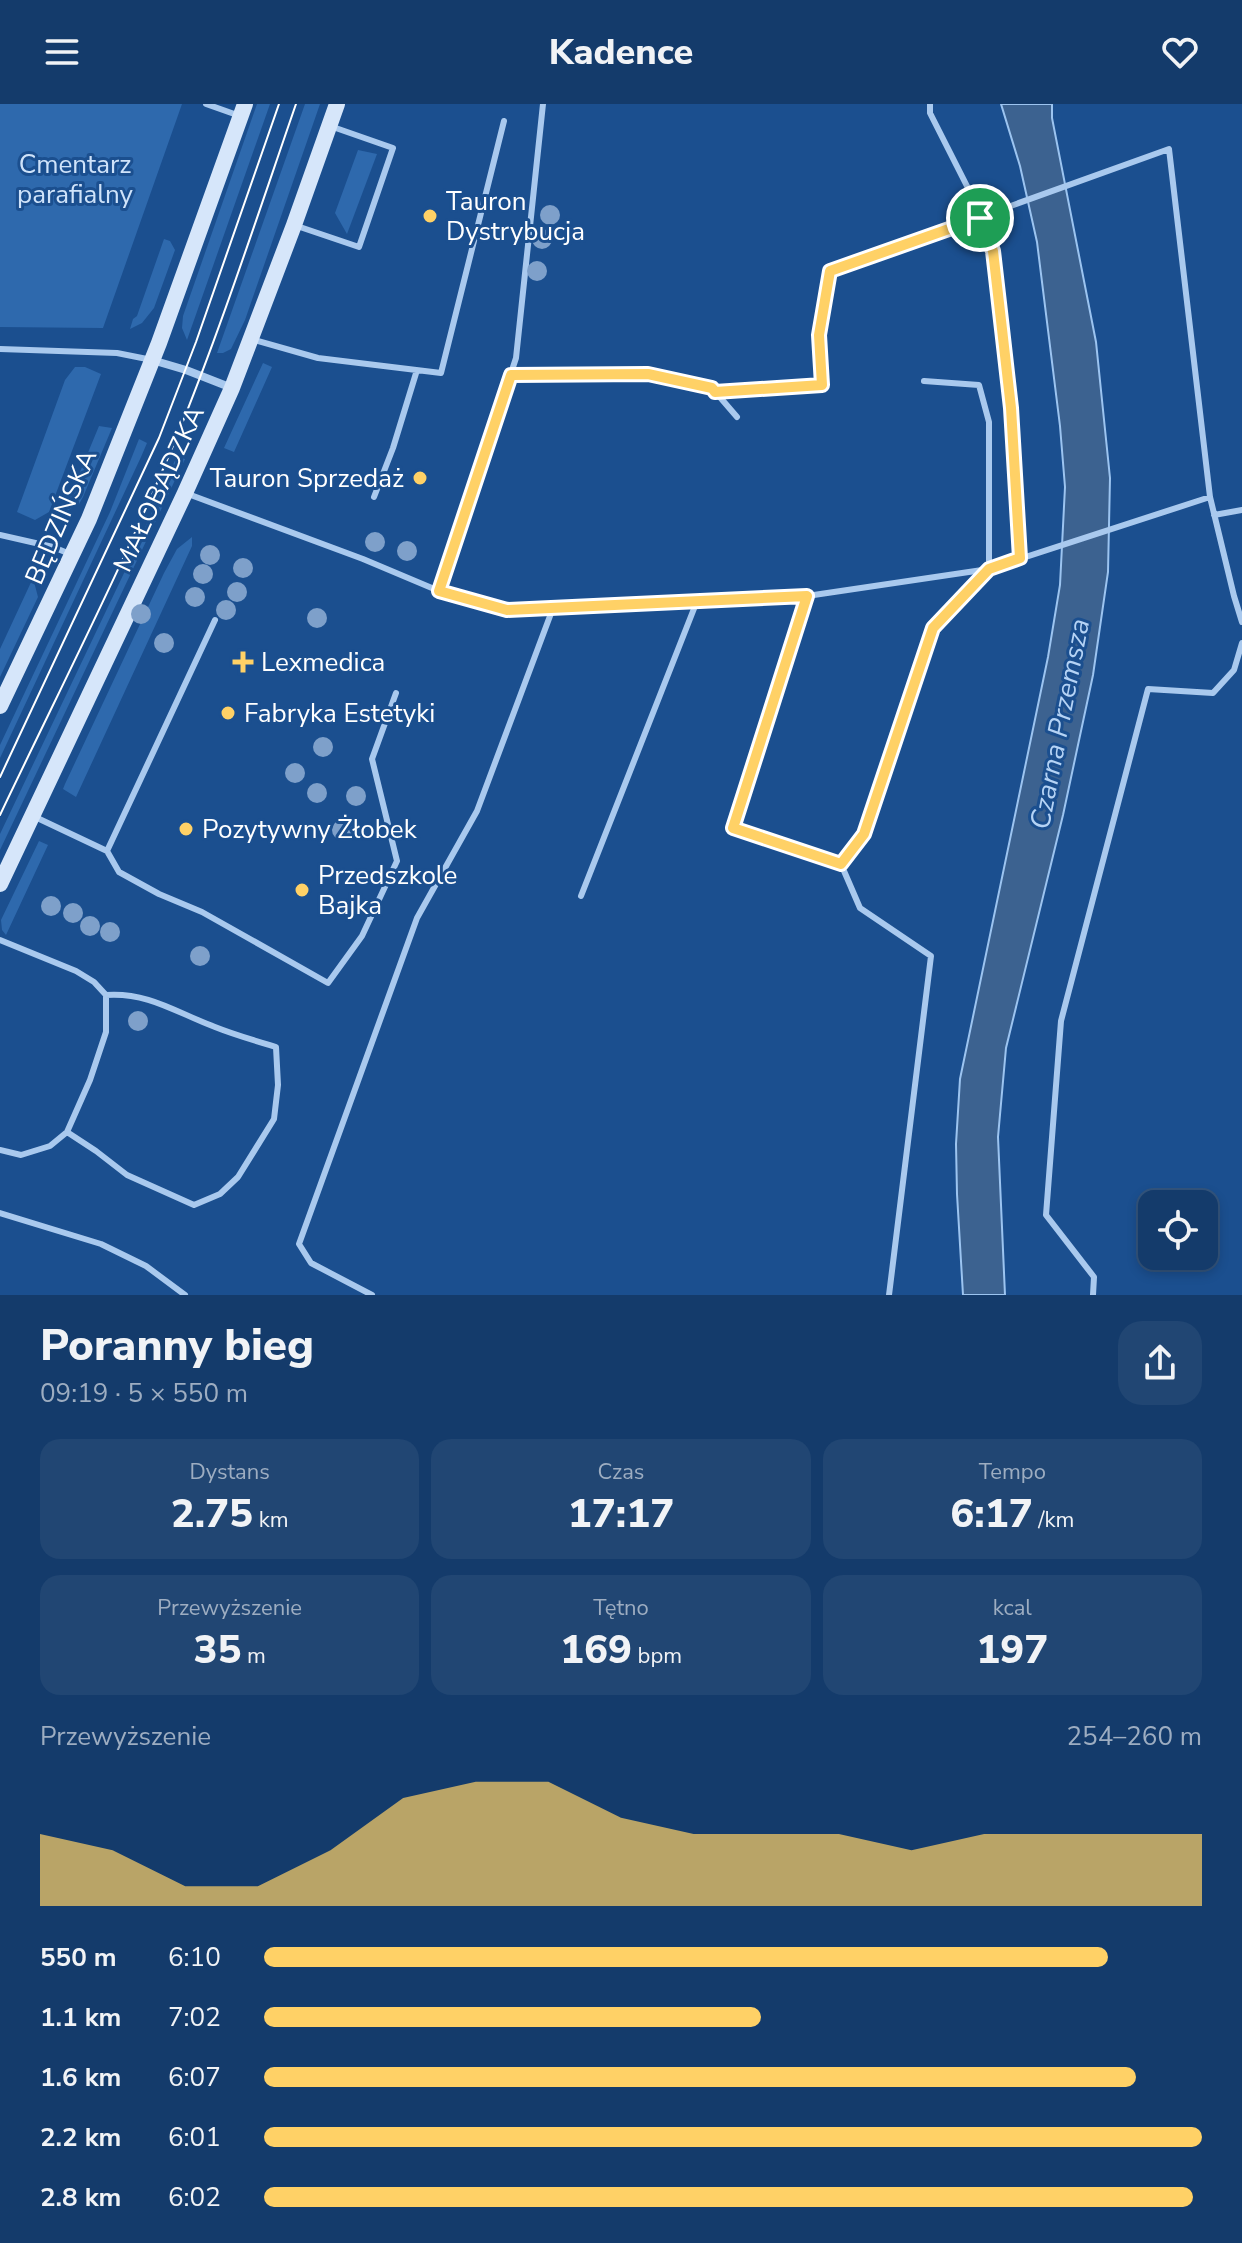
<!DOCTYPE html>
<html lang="pl">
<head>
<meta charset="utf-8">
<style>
	body { margin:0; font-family:"Nunito Sans",sans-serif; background:#214673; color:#f1f3f6; height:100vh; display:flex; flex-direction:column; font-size:30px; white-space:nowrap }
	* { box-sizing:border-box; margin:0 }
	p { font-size:26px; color:#9dadc1 }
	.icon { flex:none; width:44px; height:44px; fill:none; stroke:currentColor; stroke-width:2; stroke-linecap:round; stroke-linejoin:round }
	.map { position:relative; height:1191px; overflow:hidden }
	.drawer { display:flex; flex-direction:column; background:#143b6b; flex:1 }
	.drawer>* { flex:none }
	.buttons { position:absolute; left:1138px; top:1086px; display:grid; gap:16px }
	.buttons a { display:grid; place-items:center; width:80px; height:80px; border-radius:16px; background:#143b6b; box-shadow:0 4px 12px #0003,0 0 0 2px #33557e; font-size:40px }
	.pin { position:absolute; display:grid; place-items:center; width:68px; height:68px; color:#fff; margin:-34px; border:4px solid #fff; border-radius:50%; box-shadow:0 2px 8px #0007 }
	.round { display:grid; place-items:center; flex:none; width:84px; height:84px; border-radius:24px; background:#214673 }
	.overview { display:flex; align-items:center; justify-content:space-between; height:136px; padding:0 40px }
	h1 { font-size:44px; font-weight:800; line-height:60px }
	.figures { display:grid; grid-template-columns:repeat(3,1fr); gap:12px; height:136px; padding:8px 40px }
	.figures div { display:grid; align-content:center; border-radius:20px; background:#214673; text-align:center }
	.figures b { font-size:40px; font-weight:800 }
	.figures small { font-size:22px; font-weight:400 }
	.figures p { font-size:22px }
	.chart { height:224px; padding:16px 40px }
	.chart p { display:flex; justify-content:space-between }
	.chart svg { width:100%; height:144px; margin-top:8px; fill:#ffd166; opacity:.7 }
	ul { padding:0 40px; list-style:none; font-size:26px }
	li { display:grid; grid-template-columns:128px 96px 1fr; align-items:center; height:60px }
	li i { height:20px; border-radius:10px; background:#ffd166 }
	header { display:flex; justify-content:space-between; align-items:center; height:104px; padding:0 40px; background:#143b6b; font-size:36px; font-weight:800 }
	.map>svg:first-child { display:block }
	.green { fill:#2e69ad }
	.water { fill:#3c6290; stroke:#9cc4f0; stroke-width:2 }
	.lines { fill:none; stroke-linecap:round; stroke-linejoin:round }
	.lane { stroke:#a9c9ee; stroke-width:6 }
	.street { stroke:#a9c9ee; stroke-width:8 }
	.secondary { stroke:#d6e6fa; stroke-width:16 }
	.tram { stroke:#fff; stroke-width:2 }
	.tree { fill:#7ea0ca }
	.route-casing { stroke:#fff; stroke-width:16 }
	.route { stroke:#ffd166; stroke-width:10 }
	.poi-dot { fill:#ffd166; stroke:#1b4f8f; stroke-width:3 }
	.labels { text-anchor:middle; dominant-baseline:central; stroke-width:6; stroke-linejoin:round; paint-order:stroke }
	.park-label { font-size:26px; fill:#cfe3fa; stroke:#1b4f8f }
	.poi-label { font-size:26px; fill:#fff; stroke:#1b4f8f; text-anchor:start }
	.street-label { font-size:26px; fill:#fff; stroke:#1b4f8f }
	.water-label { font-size:28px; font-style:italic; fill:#b5d3f5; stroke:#1b4f8f }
</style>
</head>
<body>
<header><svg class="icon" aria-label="menu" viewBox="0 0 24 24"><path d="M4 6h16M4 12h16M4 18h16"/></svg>Kadence<svg class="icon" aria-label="heart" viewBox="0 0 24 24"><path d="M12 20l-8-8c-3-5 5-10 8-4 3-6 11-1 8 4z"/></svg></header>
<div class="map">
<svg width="1242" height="1191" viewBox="0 0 1242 1191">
	<rect width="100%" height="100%" fill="#1b4f8f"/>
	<path class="green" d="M0,0H182L103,224L0,223Z
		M257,0H270L187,236L182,224L183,212Z
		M305,0H320L245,216L231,245L223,249H217Z
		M358,46L377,50L347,130L335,109Z
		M164,135L170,137L175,146L154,204L142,219L130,225L133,215L137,212Z
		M263,259L272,263L234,348L224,344Z
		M75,263H85L101,270L49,408L35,416L17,408L65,276Z
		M99,322L112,324L83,393L79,400L63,409Z
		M139,335L147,339L141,353L0,654V641L110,408Z
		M177,352L185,355L0,746V730L135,446Z
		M192,433V442L76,693L63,685L65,680L164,469L177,445Z
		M33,474L38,493L0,573V545Z
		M39,737L48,741L6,831L2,826L1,816Z"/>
	<path class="water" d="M1001,0H1052V14L1096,238L1110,374L1108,468L1093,571L1063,711L1006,944L998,1033L1005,1191H963L957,1090L956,1040L960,975L1048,553L1060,481L1065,383L1060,322L1037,138L1020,62Z"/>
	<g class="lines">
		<path class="lane" d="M206,0L240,12
			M930,0V9L973,94L993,147L1011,304L1020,454
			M294,121L359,143L393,44L330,22
			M251,235L318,254L441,269L504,17
			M0,245L117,249L152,256
			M511,271L648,270L712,284L737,313
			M715,288L822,281L819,231L830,167L1169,45L1210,393L1234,492L1242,518
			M188,390L363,455L439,487L507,506L807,492L989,465V318L979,281L924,277
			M374,393L393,344L417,266
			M1214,411L1242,406
			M0,431L53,443L70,450
			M439,487L516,254L543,0
			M807,492L733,724L841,760
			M33,712L107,747L119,768L159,790L202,808L328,879L362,832L397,757L372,655L396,589
			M107,747L215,516
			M581,792L697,497
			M0,836L76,867L94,878L106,891V928L90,976L67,1028L96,1047L127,1071L194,1101L220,1090L238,1073L274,1015L278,981L276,943C256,937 235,931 215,923C177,909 149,888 106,891
			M0,1046L21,1051L50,1042L67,1028
			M0,1109L101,1140L146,1162L185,1191
			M372,1191L311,1159L299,1140L417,814L477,707L553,504
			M889,1191L931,852L860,804L841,760L864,730L933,524L989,465L1210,393
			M1093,1191L1094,1173L1046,1111L1061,917L1148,585L1213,589L1234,566L1242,539"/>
		<path class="street" d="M152,256L186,266L232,284"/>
		<path class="secondary" d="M0,602L89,415L159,239L245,0
			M0,780L185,389L232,284L294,121L337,0"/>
		<path class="tram" d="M0,673L159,334L196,238L279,0
			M0,711C59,587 122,464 175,337C220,227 257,113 296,0"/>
	</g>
	<g class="tree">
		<circle cx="550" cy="111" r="10"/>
		<circle cx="542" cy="135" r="10"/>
		<circle cx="537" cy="167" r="10"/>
		<circle cx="375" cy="438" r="10"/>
		<circle cx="407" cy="447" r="10"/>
		<circle cx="210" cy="451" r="10"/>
		<circle cx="243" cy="464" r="10"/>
		<circle cx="203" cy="470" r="10"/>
		<circle cx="237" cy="488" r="10"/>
		<circle cx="195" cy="493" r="10"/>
		<circle cx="226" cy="506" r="10"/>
		<circle cx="141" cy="510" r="10"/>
		<circle cx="317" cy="514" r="10"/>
		<circle cx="164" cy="539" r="10"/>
		<circle cx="323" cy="643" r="10"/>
		<circle cx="295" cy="669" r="10"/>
		<circle cx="317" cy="689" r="10"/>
		<circle cx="356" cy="692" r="10"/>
		<circle cx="342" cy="726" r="10"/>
		<circle cx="51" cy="802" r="10"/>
		<circle cx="73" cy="809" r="10"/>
		<circle cx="90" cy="822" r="10"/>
		<circle cx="110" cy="828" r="10"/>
		<circle cx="200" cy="852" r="10"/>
		<circle cx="138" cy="917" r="10"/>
	</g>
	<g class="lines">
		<defs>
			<path id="route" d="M980,114L993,147L1002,225L1011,304L1020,454L989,465L933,524L864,730L841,760L733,724L807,492L507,506L439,487L511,271L648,270L712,284L715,288L822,281L819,231L830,167Z"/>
		</defs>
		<use href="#route" class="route-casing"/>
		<use href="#route" class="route"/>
	</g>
	<g class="poi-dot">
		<circle cx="430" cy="112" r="8"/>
		<circle cx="420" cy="374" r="8"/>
		<path d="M239 546h8v8h8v8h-8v8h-8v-8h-8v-8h8z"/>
		<circle cx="228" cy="609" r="8"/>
		<circle cx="186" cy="725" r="8"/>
		<circle cx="302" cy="786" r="8"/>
	</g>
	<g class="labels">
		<g class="park-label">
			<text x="75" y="60">Cmentarz<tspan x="75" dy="30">parafialny</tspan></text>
		</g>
		<g class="poi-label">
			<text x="446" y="97">Tauron<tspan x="446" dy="30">Dystrybucja</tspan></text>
			<text x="404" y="374" text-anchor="end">Tauron Sprzedaż</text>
			<text x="261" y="558">Lexmedica</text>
			<text x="244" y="609">Fabryka Estetyki</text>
			<text x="202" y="725">Pozytywny Żłobek</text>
			<text x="318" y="771">Przedszkole<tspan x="318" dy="30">Bajka</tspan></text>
		</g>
		<g class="street-label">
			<text transform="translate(159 385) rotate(-65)">MAŁOBĄDZKA</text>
			<text transform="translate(61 413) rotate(-67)">BĘDZIŃSKA</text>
		</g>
		<g class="water-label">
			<text transform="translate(1060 620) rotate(-79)">Czarna Przemsza</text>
		</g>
	</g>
</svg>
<div class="buttons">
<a><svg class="icon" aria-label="locate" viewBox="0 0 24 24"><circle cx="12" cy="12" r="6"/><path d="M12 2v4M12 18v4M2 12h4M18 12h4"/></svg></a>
</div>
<div class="pin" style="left:980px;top:114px;background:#1e9e55"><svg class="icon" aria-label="arrive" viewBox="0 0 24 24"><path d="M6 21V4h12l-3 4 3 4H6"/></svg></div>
</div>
<section class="drawer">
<div class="overview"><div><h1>Poranny bieg</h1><p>09:19 · 5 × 550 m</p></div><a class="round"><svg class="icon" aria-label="share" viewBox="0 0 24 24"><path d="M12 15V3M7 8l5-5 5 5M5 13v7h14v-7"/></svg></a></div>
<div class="figures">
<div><p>Dystans</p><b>2.75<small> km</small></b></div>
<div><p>Czas</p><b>17:17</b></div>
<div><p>Tempo</p><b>6:17<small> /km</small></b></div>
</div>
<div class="figures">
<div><p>Przewyższenie</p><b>35<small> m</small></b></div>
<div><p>Tętno</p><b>169<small> bpm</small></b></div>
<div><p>kcal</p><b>197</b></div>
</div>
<div class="chart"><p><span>Przewyższenie</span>254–260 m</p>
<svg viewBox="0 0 160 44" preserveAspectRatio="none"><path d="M0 44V22L10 27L20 38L30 38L40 27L50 11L60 6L70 6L80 17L90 22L100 22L110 22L120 27L130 22L140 22L150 22L160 22V44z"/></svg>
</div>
<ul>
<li><b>550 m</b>6:10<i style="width:90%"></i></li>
<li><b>1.1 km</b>7:02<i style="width:53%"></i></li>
<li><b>1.6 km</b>6:07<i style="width:93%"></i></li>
<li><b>2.2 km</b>6:01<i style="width:100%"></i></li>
<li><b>2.8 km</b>6:02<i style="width:99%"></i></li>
</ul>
</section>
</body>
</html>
